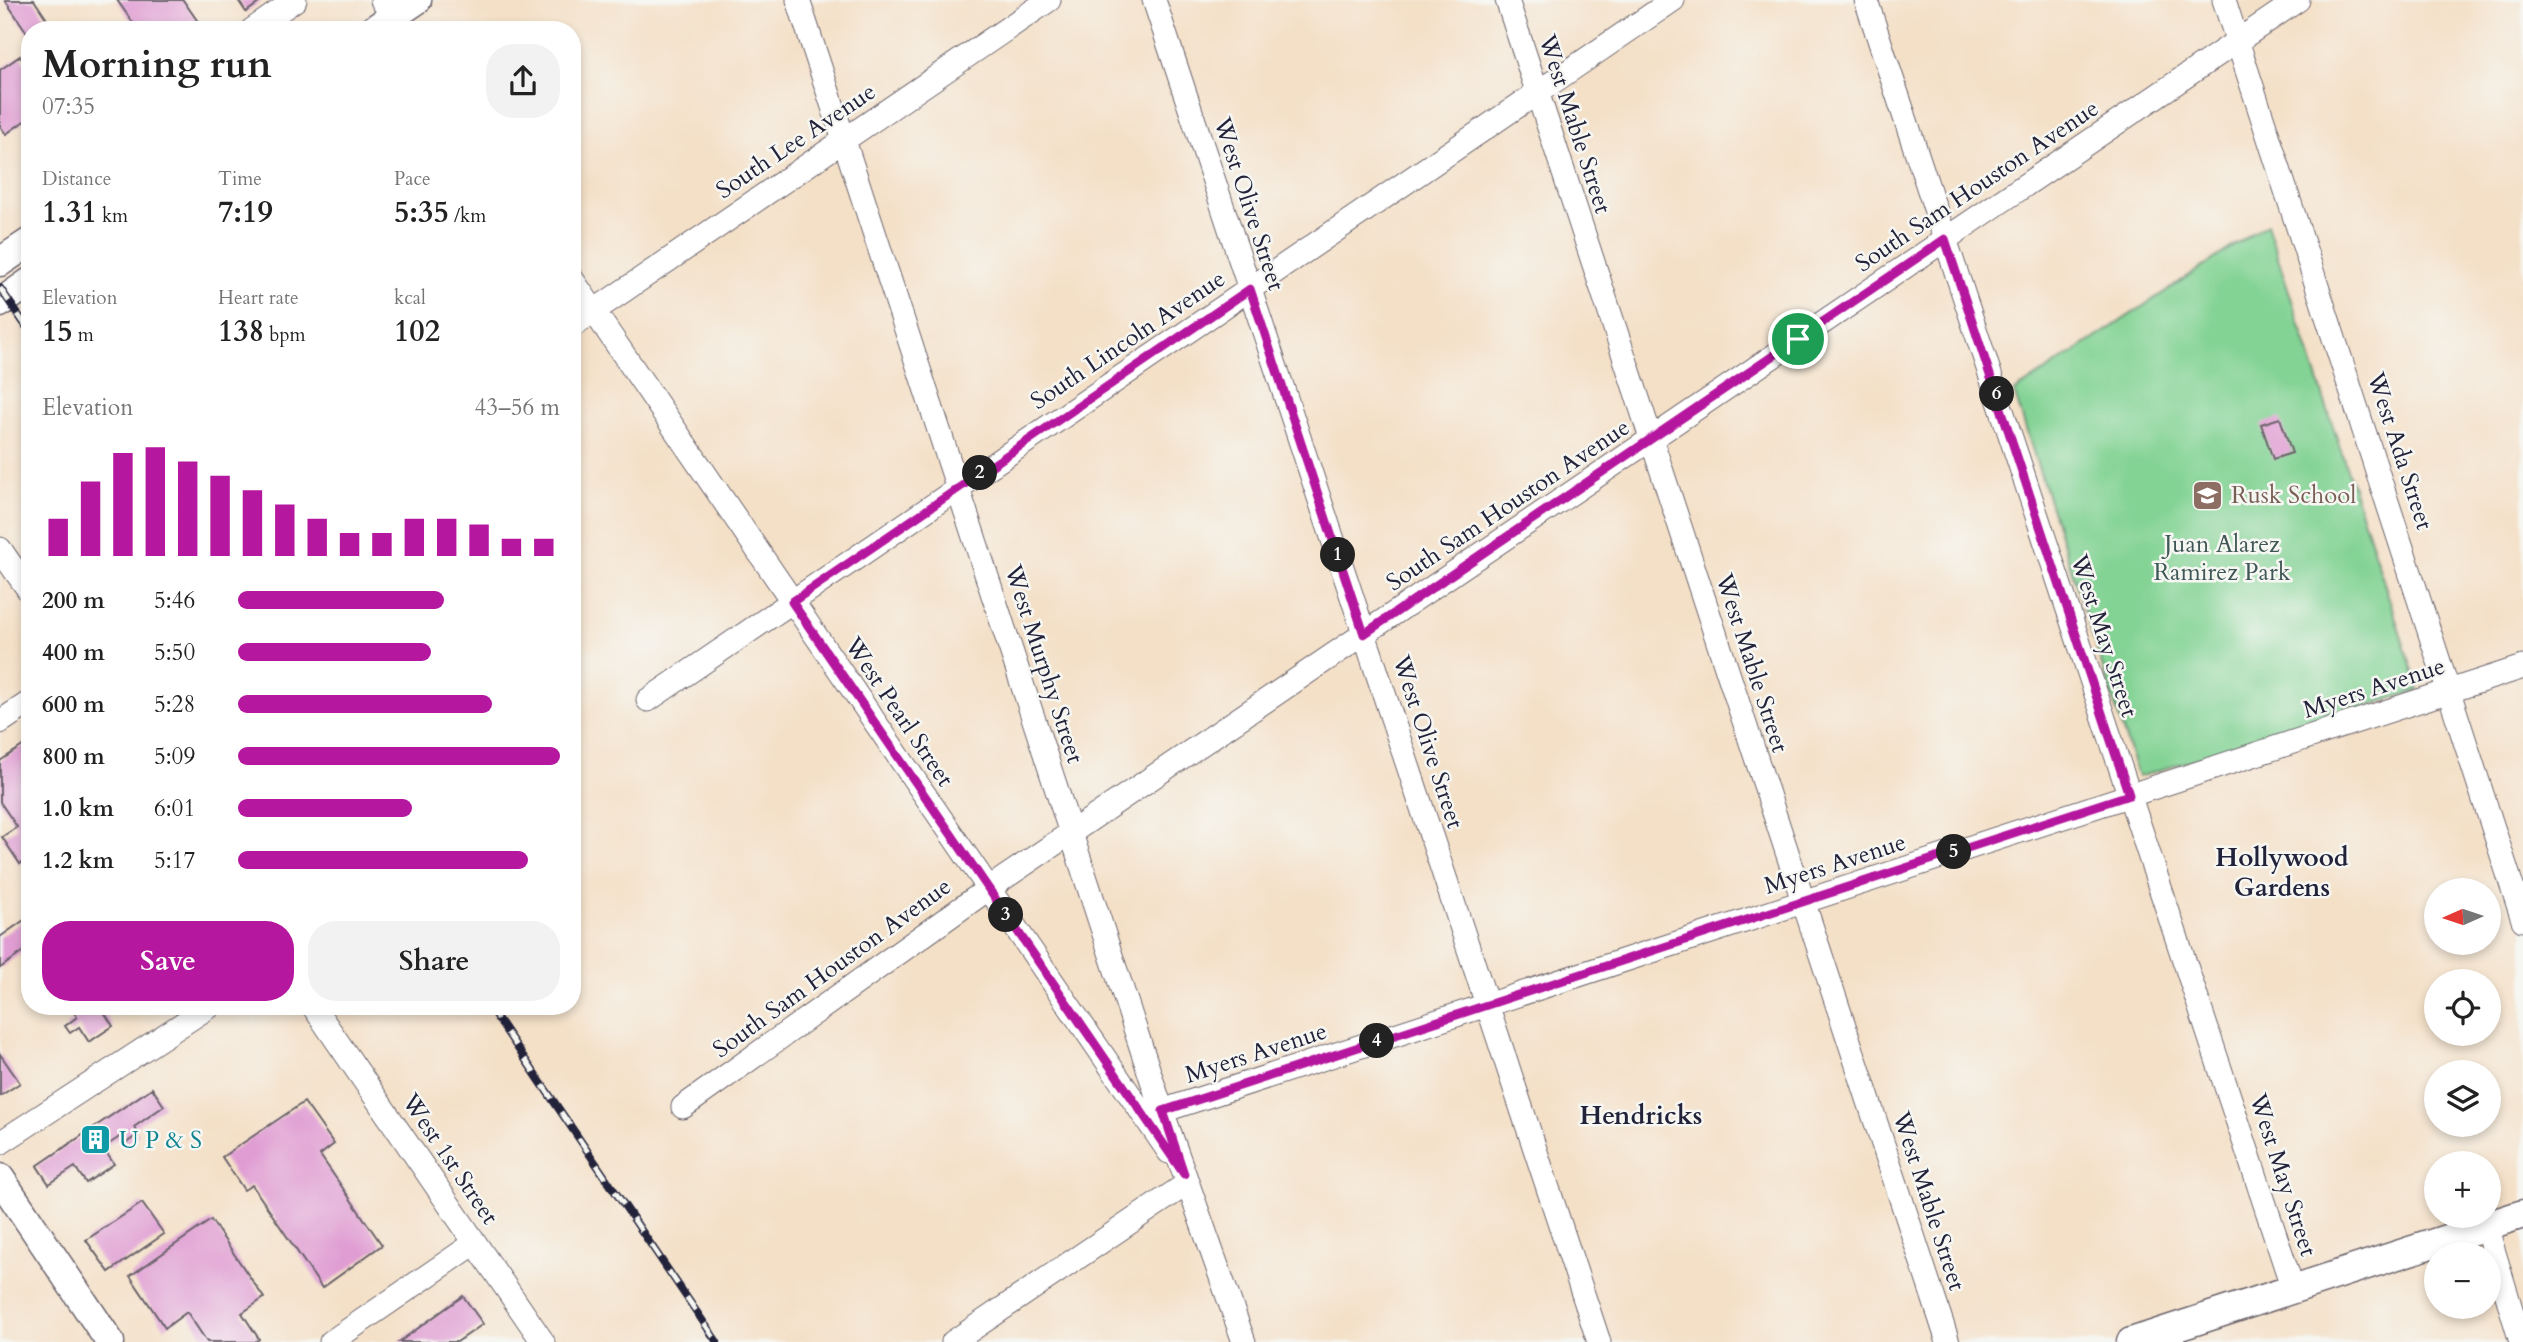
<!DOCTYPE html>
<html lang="en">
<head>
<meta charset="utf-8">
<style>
	body { margin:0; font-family:Cardo,serif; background:#f2f2f2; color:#222; height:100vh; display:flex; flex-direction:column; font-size:26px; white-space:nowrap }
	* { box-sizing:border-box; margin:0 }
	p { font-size:23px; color:#767676 }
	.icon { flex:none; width:38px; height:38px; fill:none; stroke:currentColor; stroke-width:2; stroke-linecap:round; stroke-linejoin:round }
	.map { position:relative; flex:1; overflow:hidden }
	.sheet { position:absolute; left:21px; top:21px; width:560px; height:994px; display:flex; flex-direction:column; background:#fff; border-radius:28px; box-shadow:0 4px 10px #0003 }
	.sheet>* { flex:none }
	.needle { width:46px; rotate:267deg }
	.buttons { position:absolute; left:2424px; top:878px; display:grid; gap:14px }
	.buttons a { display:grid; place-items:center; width:77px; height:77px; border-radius:50%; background:#fff; box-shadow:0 4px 10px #0003; font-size:35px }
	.pin { position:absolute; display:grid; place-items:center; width:60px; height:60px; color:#fff; margin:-30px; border:4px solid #fff; border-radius:50%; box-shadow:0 2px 7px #0007 }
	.km { position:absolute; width:35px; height:35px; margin:-18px; border-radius:50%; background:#222; color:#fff; font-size:19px; line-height:35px; text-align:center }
	.round { display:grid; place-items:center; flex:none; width:74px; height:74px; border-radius:28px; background:#f2f2f2 }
	.head { display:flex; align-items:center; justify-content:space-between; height:119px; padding:0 21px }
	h1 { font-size:38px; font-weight:700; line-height:52px }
	.metrics { display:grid; grid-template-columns:repeat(3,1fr); gap:10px; height:119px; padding:7px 21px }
	.metrics div { display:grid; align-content:center }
	.metrics b { font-size:30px; font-weight:700 }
	.metrics small { font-size:19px; font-weight:400 }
	.metrics p { font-size:19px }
	.chart { height:196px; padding:14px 21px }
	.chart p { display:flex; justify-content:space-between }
	.chart svg { width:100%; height:126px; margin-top:7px; stroke:#b5179e; stroke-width:6 }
	.action { display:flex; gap:14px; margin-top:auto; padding:14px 21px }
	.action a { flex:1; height:80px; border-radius:28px; background:#b5179e; color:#fff; font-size:28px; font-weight:700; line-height:80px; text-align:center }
	.action a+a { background:#f2f2f2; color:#222 }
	ul { padding:0 21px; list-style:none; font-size:23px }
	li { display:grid; grid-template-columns:112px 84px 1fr; align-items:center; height:52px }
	li i { height:18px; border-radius:9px; background:#b5179e }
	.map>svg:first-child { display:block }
	.green { fill:#83d394; stroke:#527a68; stroke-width:2 }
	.building { fill:#e09dd3 }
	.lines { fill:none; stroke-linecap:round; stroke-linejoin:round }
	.minor-casing { stroke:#6c646c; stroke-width:25 }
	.major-casing { stroke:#6c646c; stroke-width:31 }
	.minor { stroke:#fff; stroke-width:23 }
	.major { stroke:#fff; stroke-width:28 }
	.rail-casing { stroke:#22223b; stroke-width:8 }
	.rail { stroke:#f6f6f2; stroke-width:5; stroke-dasharray:16; stroke-linecap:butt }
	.route-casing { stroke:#fff; stroke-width:14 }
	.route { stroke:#b5179e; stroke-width:9 }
	.labels { text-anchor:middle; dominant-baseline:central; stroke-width:5; stroke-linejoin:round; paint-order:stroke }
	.street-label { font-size:24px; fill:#22223b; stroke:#f6f6f2 }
	.education-label { font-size:24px; fill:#785e54; stroke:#f6f6f2; text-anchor:start }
	.park-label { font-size:24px; fill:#3f5756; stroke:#f6f6f2 }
	.culture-label { font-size:24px; fill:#0d838f; stroke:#f6f6f2; text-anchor:start }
	.neighbourhood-label { font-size:26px; font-weight:bold; fill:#22223b; stroke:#f6f6f2 }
</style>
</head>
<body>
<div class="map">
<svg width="2523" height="1342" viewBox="0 0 2523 1342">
	<rect width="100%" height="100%" fill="#f6f6f2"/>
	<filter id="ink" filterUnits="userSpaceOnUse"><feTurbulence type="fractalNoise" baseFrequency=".0143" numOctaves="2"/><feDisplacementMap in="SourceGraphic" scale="14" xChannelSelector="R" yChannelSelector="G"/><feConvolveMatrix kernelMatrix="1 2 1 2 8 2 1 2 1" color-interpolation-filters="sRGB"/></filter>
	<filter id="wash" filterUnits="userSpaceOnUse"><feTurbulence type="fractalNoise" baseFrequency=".00686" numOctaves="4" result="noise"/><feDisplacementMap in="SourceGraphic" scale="28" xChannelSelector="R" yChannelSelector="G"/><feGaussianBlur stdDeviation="1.57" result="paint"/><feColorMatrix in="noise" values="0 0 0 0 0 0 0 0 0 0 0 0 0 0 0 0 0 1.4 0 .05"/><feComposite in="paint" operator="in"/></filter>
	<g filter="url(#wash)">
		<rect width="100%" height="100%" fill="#f4e0c7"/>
		<path class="green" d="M2267,224L2419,690L2138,777L2014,392Z"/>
		<g id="blocks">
			<path class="building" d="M5,0H34L54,30H30V37Z
				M117,0H183L201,26L196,30H138Z
				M238,0H263L246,12Z
				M20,56L30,71V117L6,134L0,126V70Z
				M2280,418L2292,453L2273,459L2261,424Z
				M30,741V857L20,864L2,837L17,827L0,802V761Z
				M30,916V947L0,968V937Z
				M70,1006H100L113,1026L89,1042L79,1027L70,1033L65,1026L77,1017Z
				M0,1054L20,1083L0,1096Z
				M152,1088L164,1106L134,1127L139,1134L126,1143L121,1136L103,1148L114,1164L86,1183L75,1167L49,1184L37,1166Z
				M304,1102L334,1144L320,1155L382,1245L322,1288L252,1185L244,1190L222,1157Z
				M142,1203L164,1234L109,1272L86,1240Z
				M211,1220L264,1298L242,1313L259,1339L255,1342H207L187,1312L165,1328L130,1276Z
				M463,1296L483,1324L457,1342H399Z"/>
		</g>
	</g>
	<g filter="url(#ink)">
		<use href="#blocks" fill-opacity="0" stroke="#6c646c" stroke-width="2"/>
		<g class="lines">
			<defs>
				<path id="minor" d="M382,0L402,30
					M798,0L1162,1111L1244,1342
					M1154,0L1599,1342
					M1507,0L1948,1342
					M1866,0L2293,1289
					M2224,0L2523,920
					M252,30L295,0
					M572,279L1169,1152
					M572,326L1049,0
					M0,549L30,592
					M648,700L1673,0
					M0,722L30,702
					M313,1006L543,1342
					M683,1107L988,889L2298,0
					M1162,1111L2523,667
					M0,1143L210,1006
					M2486,1226L2521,1342
					M331,1342L475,1243
					M953,1342L1188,1183"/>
				<path id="major" d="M373,30L417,0
					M0,262L30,242
					M0,303L30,282
					M0,1178L110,1342
					M2131,1342L2523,1214"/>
			</defs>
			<use href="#minor" class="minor-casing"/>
			<use href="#major" class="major-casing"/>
			<use href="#minor" class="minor"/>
			<use href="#major" class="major"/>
			<defs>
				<path id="rail" d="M0,288L30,332
					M489,1006L717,1342"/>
			</defs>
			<use href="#rail" class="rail-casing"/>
			<use href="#rail" class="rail"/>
		</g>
	</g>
	<g class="lines" filter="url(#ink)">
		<defs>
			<path id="route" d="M1945,239L2129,795L1163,1111L1184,1174L792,602L1250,289L1364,634Z"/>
		</defs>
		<use href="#route" class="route-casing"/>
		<use href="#route" class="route"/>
	</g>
	<defs>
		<symbol id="school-square" viewBox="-11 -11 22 22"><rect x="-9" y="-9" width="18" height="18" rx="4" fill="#8d6e63" stroke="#f6f6f2"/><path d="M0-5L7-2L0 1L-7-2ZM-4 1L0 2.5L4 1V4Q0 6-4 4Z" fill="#fff"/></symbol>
		<symbol id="building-square" viewBox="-11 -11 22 22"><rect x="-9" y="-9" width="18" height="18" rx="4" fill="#0f9aa8" stroke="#f6f6f2"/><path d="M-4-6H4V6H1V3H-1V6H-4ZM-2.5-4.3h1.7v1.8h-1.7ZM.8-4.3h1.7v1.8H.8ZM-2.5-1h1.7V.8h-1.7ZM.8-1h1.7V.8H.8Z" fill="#fff"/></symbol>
	</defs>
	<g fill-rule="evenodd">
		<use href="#school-square" x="2190" y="478" width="35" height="35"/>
		<use href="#building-square" x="78" y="1122" width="35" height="35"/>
	</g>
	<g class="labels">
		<g class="street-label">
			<text transform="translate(1575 124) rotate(72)">West Mable Street</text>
			<text transform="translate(796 141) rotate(-34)">South Lee Avenue</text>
			<text transform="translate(1977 186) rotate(-34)">South Sam Houston Avenue</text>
			<text transform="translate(1249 204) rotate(72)">West Olive Street</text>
			<text transform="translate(1128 340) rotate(-34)">South Lincoln Avenue</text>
			<text transform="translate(2400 451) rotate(72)">West Ada Street</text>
			<text transform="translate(1508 505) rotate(-34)">South Sam Houston Avenue</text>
			<text transform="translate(2104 636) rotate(72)">West May Street</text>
			<text transform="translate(1752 663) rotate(72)">West Mable Street</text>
			<text transform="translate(1044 664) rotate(72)">West Murphy Street</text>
			<text transform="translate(2374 688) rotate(-18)">Myers Avenue</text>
			<text transform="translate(899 712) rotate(56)">West Pearl Street</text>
			<text transform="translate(1428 742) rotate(72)">West Olive Street</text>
			<text transform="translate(1835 864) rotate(-18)">Myers Avenue</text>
			<text transform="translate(832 968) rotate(-36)">South Sam Houston Avenue</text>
			<text transform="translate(1256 1053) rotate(-18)">Myers Avenue</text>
			<text transform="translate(450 1159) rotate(56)">West 1st Street</text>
			<text transform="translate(2283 1175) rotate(72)">West May Street</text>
			<text transform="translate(1929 1201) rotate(72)">West Mable Street</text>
		</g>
		<g class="education-label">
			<text x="2231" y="495">Rusk School</text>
		</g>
		<g class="park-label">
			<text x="2222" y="544">Juan Alarez<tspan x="2222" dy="28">Ramirez Park</tspan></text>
		</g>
		<g class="culture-label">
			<text x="119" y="1140">U P &amp; S</text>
		</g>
		<g class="neighbourhood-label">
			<text x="2282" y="857">Hollywood<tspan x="2282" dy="30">Gardens</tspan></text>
			<text x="1641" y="1115">Hendricks</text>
		</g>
	</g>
</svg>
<div class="buttons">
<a><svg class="needle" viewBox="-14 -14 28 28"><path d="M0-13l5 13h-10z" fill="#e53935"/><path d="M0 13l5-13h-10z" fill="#767676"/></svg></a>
<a><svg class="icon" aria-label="locate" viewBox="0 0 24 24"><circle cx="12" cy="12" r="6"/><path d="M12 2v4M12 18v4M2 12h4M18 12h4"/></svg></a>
<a><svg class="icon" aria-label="layers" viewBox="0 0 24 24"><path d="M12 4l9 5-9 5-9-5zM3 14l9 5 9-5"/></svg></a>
<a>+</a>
<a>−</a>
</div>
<div class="pin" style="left:1798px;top:339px;background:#1e9e55"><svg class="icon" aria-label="arrive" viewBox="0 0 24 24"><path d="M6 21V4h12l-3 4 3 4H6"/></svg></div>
<b class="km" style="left:1338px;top:555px">1</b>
<b class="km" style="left:980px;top:473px">2</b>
<b class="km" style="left:1006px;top:915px">3</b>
<b class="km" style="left:1377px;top:1041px">4</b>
<b class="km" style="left:1954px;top:852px">5</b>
<b class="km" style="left:1997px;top:394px">6</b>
<section class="sheet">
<div class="head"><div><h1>Morning run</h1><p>07:35</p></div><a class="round"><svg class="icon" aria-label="share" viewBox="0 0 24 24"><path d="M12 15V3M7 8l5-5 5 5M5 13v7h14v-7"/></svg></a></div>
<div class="metrics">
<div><p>Distance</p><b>1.31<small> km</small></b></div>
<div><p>Time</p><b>7:19</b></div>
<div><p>Pace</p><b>5:35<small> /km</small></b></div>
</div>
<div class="metrics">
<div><p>Elevation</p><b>15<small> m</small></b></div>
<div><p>Heart rate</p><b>138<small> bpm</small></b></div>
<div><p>kcal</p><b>102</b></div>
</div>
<div class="chart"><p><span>Elevation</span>43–56 m</p>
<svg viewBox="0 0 160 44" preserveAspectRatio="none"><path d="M5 44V31M15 44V18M25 44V8M35 44V6M45 44V11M55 44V16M65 44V21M75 44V26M85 44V31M95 44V36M105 44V36M115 44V31M125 44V31M135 44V33M145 44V38M155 44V38"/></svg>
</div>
<ul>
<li><b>200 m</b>5:46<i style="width:64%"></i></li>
<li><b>400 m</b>5:50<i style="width:60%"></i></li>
<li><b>600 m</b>5:28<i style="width:79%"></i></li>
<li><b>800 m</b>5:09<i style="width:100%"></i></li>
<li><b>1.0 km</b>6:01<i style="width:54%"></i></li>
<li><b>1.2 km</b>5:17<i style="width:90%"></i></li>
</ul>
<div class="action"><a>Save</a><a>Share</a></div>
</section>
</div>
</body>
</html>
